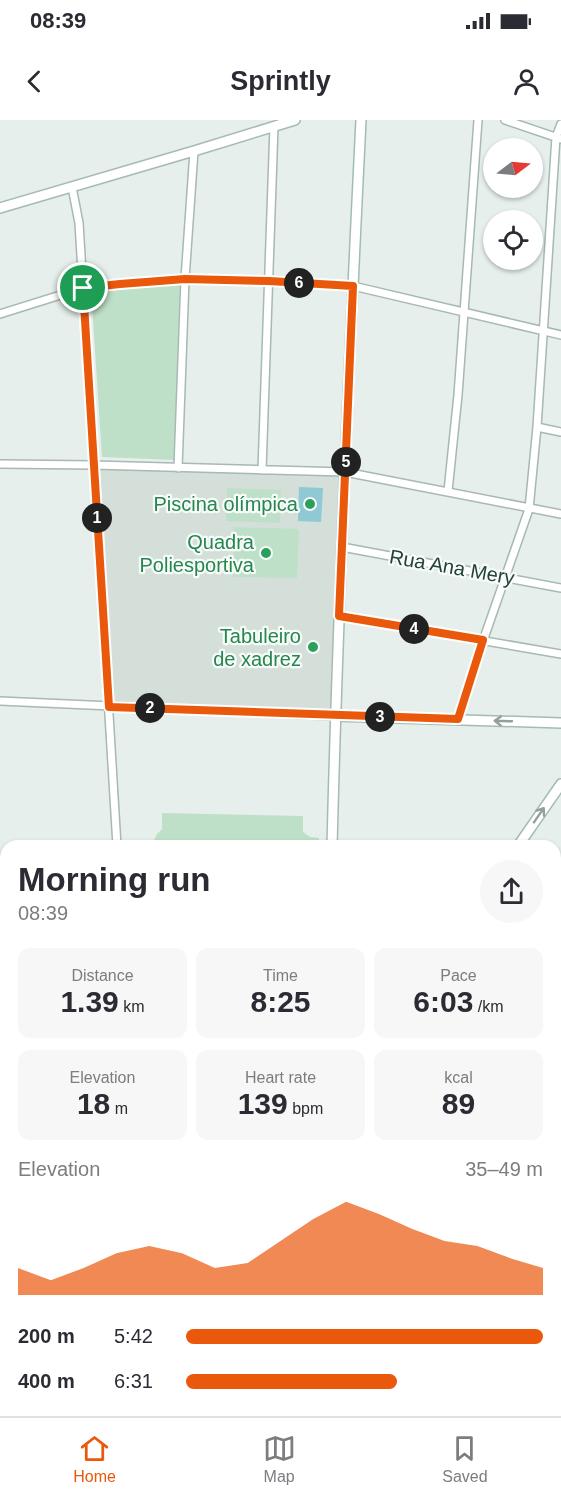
<!DOCTYPE html>
<html lang="en">
<head>
<meta charset="utf-8">
<style>
	body { margin:0; font-family:Helvetica,sans-serif; background:#f7f7f7; color:#2b2b33; height:100vh; display:flex; flex-direction:column; font-size:22px; white-space:nowrap }
	* { box-sizing:border-box; margin:0 }
	p { font-size:20px; color:#7c7c81 }
	.icon { flex:none; width:33px; height:33px; fill:none; stroke:currentColor; stroke-width:2; stroke-linecap:round; stroke-linejoin:round }
	.map { position:relative; flex:1; overflow:hidden }
	.side { position:absolute; left:0px; top:720px; width:561px; height:576px; display:flex; flex-direction:column; background:#fff; border-radius:18px 18px 0 0; box-shadow:0 2px 4px #0004 }
	.side>* { flex:none }
	.needle { width:39px; rotate:74deg }
	.fabs { position:absolute; left:483px; top:18px; display:grid; gap:12px }
	.fabs a { display:grid; place-items:center; width:60px; height:60px; border-radius:50%; background:#fff; box-shadow:0 2px 4px #0004; font-size:30px }
	.pin { position:absolute; display:grid; place-items:center; width:51px; height:51px; color:#fff; margin:-26px; border:3px solid #fff; border-radius:50%; box-shadow:0 2px 6px #0007 }
	.km { position:absolute; width:30px; height:30px; margin:-15px; border-radius:50%; background:#222; color:#fff; font-size:16px; line-height:30px; text-align:center }
	.round { display:grid; place-items:center; flex:none; width:63px; height:63px; border-radius:32px; background:#f7f7f7 }
	.head { display:flex; align-items:center; justify-content:space-between; height:102px; padding:0 18px }
	h1 { font-size:33px; font-weight:700; line-height:45px }
	.figures { display:grid; grid-template-columns:repeat(3,1fr); gap:9px; height:102px; padding:6px 18px }
	.figures div { display:grid; align-content:center; border-radius:12px; background:#f7f7f7; text-align:center }
	.figures b { font-size:30px; font-weight:700 }
	.figures small { font-size:16px; font-weight:400 }
	.figures p { font-size:16px }
	.chart { height:168px; padding:12px 18px }
	.chart p { display:flex; justify-content:space-between }
	.chart svg { width:100%; height:108px; margin-top:6px; fill:#ea580c; opacity:.7 }
	ul { padding:0 18px; list-style:none; font-size:20px }
	li { display:grid; grid-template-columns:96px 72px 1fr; align-items:center; height:45px }
	li i { height:15px; border-radius:8px; background:#ea580c }
	.status { display:flex; justify-content:space-between; align-items:center; height:42px; padding:0 30px; background:#fff; direction:ltr }
	.status svg { height:16px; fill:currentColor }
	header { display:flex; justify-content:space-between; align-items:center; height:78px; padding:0 18px; background:#fff; font-size:27px; font-weight:700 }
	.tabs { display:flex; justify-content:space-around; align-items:center; height:84px; border-top:2px solid #e1e1e2; background:#fff; font-size:16px; color:#7c7c81 }
	.tabs a { display:grid; justify-items:center; gap:3px }
	.tabs .selected { color:#ea580c }
	.map>svg:first-child { display:block }
	.built { fill:#d4dfda }
	.green { fill:#bfe0c8 }
	.water { fill:#8ec9d4 }
	.lines { fill:none; stroke-linecap:round; stroke-linejoin:round }
	.street-casing { stroke:#a8b8b2; stroke-width:10 }
	.secondary-casing { stroke:#a4bbb3; stroke-width:12 }
	.primary-casing { stroke:#c2cac8; stroke-width:14 }
	.street { stroke:#fff; stroke-width:7 }
	.secondary { stroke:#fff; stroke-width:9 }
	.primary { stroke:#6aa596; stroke-width:10 }
	.oneway { stroke:#92a09c }
	.route-casing { stroke:#fff; stroke-width:12 }
	.route { stroke:#ea580c; stroke-width:8 }
	.leisure-dot { fill:#2e9e5b; stroke:#f7fbf9; stroke-width:2 }
	.labels { text-anchor:middle; dominant-baseline:central; stroke-width:4.5; stroke-linejoin:round; paint-order:stroke }
	.leisure-label { font-size:20px; fill:#27864d; stroke:#f7fbf9; text-anchor:end }
	.street-label { font-size:20px; fill:#24423a; stroke:#f7fbf9 }
</style>
</head>
<body>
<div class="status"><b>08:39</b><svg viewBox="0 0 49 12"><path d="M0 12V9h3v3zM5 12V6h3v6zM10 12V3h3v9zM15 12V0h3v12zM26 1h20v11H26zM47 4h2v5h-2z"/></svg></div>
<header><svg class="icon" aria-label="back" viewBox="0 0 24 24"><path d="M15 5l-7 7 7 7"/></svg>Sprintly<svg class="icon" aria-label="person" viewBox="0 0 24 24"><circle cx="12" cy="8" r="4"/><path d="M4 21q1-7 8-7t8 7"/></svg></header>
<div class="map">
<svg width="561" height="1296" viewBox="0 0 561 1296">
	<rect width="100%" height="100%" fill="#e6efeb"/>
	<path class="built" d="M94,345L345,352L335,596L109,587Z"/>
	<path class="green" d="M180,164L174,340L102,337L91,169Z
		M227,368L281,370L280,403L226,401Z
		M234,407L299,409L297,458L233,457Z
		M162,693L303,696V712L310,717L319,718V726H139V720H154L157,714L162,709Z"/>
	<path class="water" d="M299,367L323,368L321,402L298,401Z"/>
	<g class="lines">
		<defs>
			<path id="street" d="M505,0L561,19
				M72,67L79,103L83,168L117,726
				M0,194L83,168L120,164L185,159L269,161L353,166L561,215
				M537,307L561,312
				M0,344L94,345L345,352L561,394
				M178,348L185,159L194,31
				M262,350L274,6
				M448,371L458,275L478,0
				M342,427L561,468
				M339,496L561,534
				M0,581L335,596
				M458,599L483,521L529,389L537,307L556,17L561,4
				M555,818L561,817
				M555,895L561,905
				M555,1097L561,1093
				M6,1121V1144
				M555,1198L561,1194
				M555,1264L561,1274
				M8,1290V1296
				M99,1290L103,1296
				M286,1290L291,1296
				M382,1290L383,1296
				M431,1290L432,1296
				M332,1296L337,1290
				M549,1296L561,1289"/>
			<path id="secondary" d="M0,88L194,31L295,0
				M335,596L561,603
				M332,726C338,484 349,242 361,0
				M518,726L561,664
				M0,931L6,929
				M555,983L561,980
				M0,994L2,1077L0,1080
				M496,1290V1296
				M127,1296L131,1290"/>
			<path id="primary" d="M555,795L561,794
				M0,905L6,904"/>
		</defs>
		<use href="#street" class="street-casing"/>
		<use href="#secondary" class="secondary-casing"/>
		<use href="#primary" class="primary-casing"/>
		<use href="#street" class="street"/>
		<use href="#secondary" class="secondary"/>
		<use href="#primary" class="primary"/>
	</g>
	<defs><path id="oneway-shaft" d="M-6 0H5M1.5-3L5.5 0L1.5 3" fill="none" stroke-width="1.6" stroke-linecap="round" stroke-linejoin="round" transform="scale(1.5)"/></defs>
	<g class="oneway">
		<use href="#oneway-shaft" transform="translate(503 601) rotate(-178)"/>
		<use href="#oneway-shaft" transform="translate(539 695) rotate(-55)"/>
	</g>
	<g class="lines">
		<defs>
			<path id="route" d="M185,159L269,161L353,166L339,496L483,520L458,599L109,587L83,168L120,164Z"/>
		</defs>
		<use href="#route" class="route-casing"/>
		<use href="#route" class="route"/>
	</g>
	<g class="leisure-dot">
		<circle cx="310" cy="384" r="6"/>
		<circle cx="266" cy="433" r="6"/>
		<circle cx="313" cy="527" r="6"/>
	</g>
	<g class="labels">
		<g class="leisure-label">
			<text x="298" y="384">Piscina olímpica</text>
			<text x="254" y="422">Quadra<tspan x="254" dy="23">Poliesportiva</tspan></text>
			<text x="301" y="516">Tabuleiro<tspan x="301" dy="23">de xadrez</tspan></text>
		</g>
		<g class="street-label">
			<text transform="translate(452 447) rotate(10)">Rua Ana Mery</text>
		</g>
	</g>
</svg>
<div class="fabs">
<a><svg class="needle" viewBox="-14 -14 28 28"><path d="M0-13l5 13h-10z" fill="#e53935"/><path d="M0 13l5-13h-10z" fill="#7c7c81"/></svg></a>
<a><svg class="icon" aria-label="locate" viewBox="0 0 24 24"><circle cx="12" cy="12" r="6"/><path d="M12 2v4M12 18v4M2 12h4M18 12h4"/></svg></a>
</div>
<div class="pin" style="left:83px;top:168px;background:#1e9e55"><svg class="icon" aria-label="arrive" viewBox="0 0 24 24"><path d="M6 21V4h12l-3 4 3 4H6"/></svg></div>
<b class="km" style="left:97px;top:398px">1</b>
<b class="km" style="left:150px;top:588px">2</b>
<b class="km" style="left:380px;top:597px">3</b>
<b class="km" style="left:414px;top:509px">4</b>
<b class="km" style="left:346px;top:342px">5</b>
<b class="km" style="left:299px;top:163px">6</b>
<section class="side">
<div class="head"><div><h1>Morning run</h1><p>08:39</p></div><a class="round"><svg class="icon" aria-label="share" viewBox="0 0 24 24"><path d="M12 15V3M7 8l5-5 5 5M5 13v7h14v-7"/></svg></a></div>
<div class="figures">
<div><p>Distance</p><b>1.39<small> km</small></b></div>
<div><p>Time</p><b>8:25</b></div>
<div><p>Pace</p><b>6:03<small> /km</small></b></div>
</div>
<div class="figures">
<div><p>Elevation</p><b>18<small> m</small></b></div>
<div><p>Heart rate</p><b>139<small> bpm</small></b></div>
<div><p>kcal</p><b>89</b></div>
</div>
<div class="chart"><p><span>Elevation</span>35–49 m</p>
<svg viewBox="0 0 160 44" preserveAspectRatio="none"><path d="M0 44V33L10 38L20 33L30 27L40 24L50 27L60 33L70 31L80 22L90 13L100 6L110 11L120 17L130 22L140 24L150 29L160 33V44z"/></svg>
</div>
<ul>
<li><b>200 m</b>5:42<i style="width:100%"></i></li>
<li><b>400 m</b>6:31<i style="width:59%"></i></li>
</ul>
</section>
</div>
<nav class="tabs">
<a class="selected"><svg class="icon" aria-label="home" viewBox="0 0 24 24"><path d="M3 11l9-7 9 7M6 9v11h12V9"/></svg>Home</a>
<a><svg class="icon" aria-label="map" viewBox="0 0 24 24"><path d="M3 6l6-2 6 2 6-2v14l-6 2-6-2-6 2zM9 4v14M15 6v14"/></svg>Map</a>
<a><svg class="icon" aria-label="saved" viewBox="0 0 24 24"><path d="M7 4h10v16l-5-4-5 4z"/></svg>Saved</a>
</nav>
</body>
</html>
